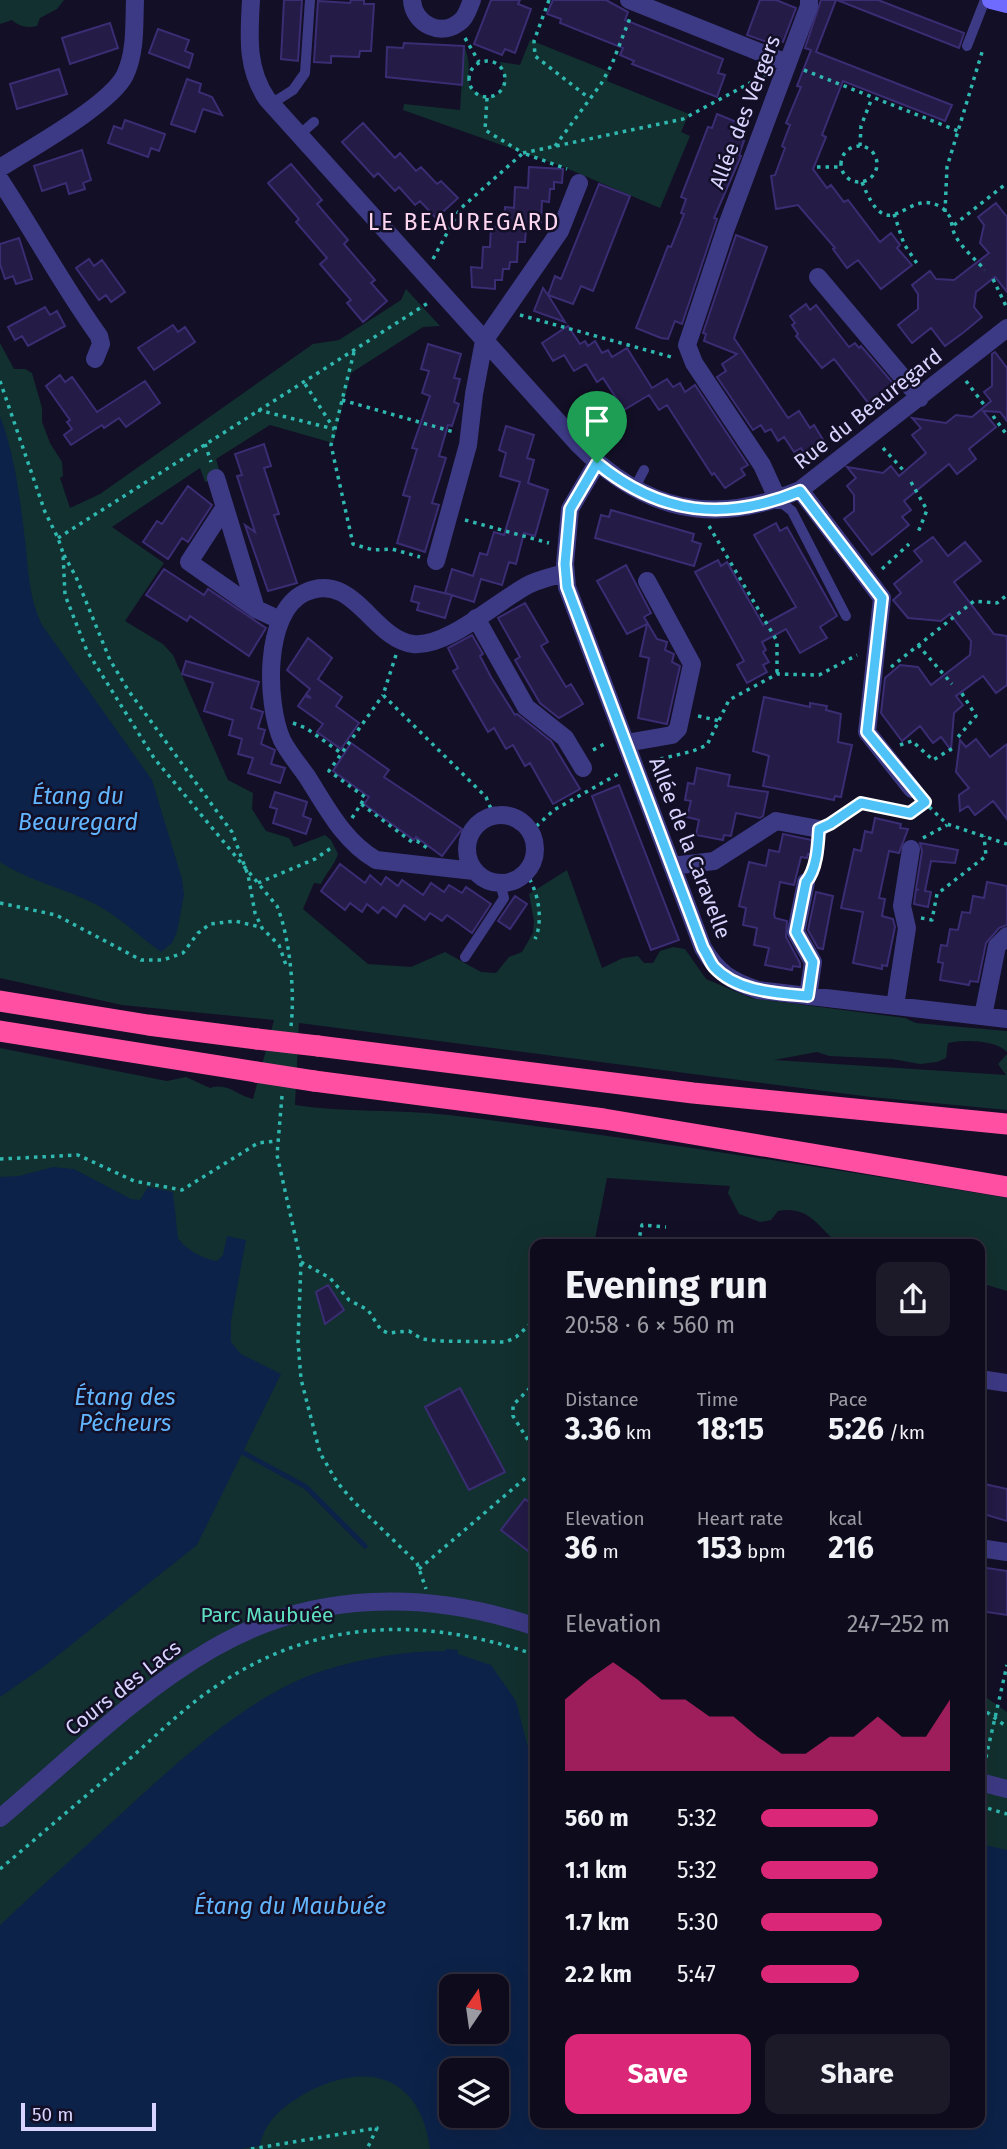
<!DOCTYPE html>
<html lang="en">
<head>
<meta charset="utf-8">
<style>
	body { margin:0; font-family:"Fira Sans",sans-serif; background:#1c1929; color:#f1f3f6; height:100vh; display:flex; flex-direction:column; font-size:26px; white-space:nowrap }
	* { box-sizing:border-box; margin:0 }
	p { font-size:23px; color:#9b9ba3 }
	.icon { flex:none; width:38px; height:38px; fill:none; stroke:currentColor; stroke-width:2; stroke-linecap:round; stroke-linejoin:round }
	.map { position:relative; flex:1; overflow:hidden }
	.panel { position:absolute; left:530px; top:1239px; width:455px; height:889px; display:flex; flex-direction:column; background:#0e0b1c; border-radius:14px; box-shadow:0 7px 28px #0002,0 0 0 2px #2e2b3b }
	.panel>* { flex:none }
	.needle { width:46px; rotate:13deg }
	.tools { position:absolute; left:439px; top:1974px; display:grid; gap:14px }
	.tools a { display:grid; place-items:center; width:70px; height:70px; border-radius:14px; background:#0e0b1c; box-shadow:0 7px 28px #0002,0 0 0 2px #2e2b3b; font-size:35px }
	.scale { position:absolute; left:21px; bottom:18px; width:135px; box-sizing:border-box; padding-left:7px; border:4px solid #d9d4ff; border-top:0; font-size:19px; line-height:24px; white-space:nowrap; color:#d9d4ff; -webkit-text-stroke:5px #130f26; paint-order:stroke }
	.pin { position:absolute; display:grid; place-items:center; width:60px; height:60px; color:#fff; margin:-72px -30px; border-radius:50% 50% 50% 0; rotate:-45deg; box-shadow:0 0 7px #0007 }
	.pin .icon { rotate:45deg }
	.round { display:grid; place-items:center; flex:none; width:74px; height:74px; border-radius:14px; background:#1c1929 }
	.overview { display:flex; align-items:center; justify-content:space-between; height:119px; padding:0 35px }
	h1 { font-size:38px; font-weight:700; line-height:52px }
	.stats { display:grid; grid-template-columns:repeat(3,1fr); gap:10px; height:119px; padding:7px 35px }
	.stats div { display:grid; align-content:center }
	.stats b { font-size:30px; font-weight:700 }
	.stats small { font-size:19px; font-weight:400 }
	.stats p { font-size:19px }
	.chart { height:196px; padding:14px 35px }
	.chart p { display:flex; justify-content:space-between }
	.chart svg { width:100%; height:126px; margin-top:7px; fill:#db2777; opacity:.7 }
	.cta { display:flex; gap:14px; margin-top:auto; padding:14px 35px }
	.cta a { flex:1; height:80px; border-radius:14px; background:#db2777; color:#fff; font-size:28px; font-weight:700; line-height:80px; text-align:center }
	.cta a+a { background:#1c1929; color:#f1f3f6 }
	ul { padding:0 35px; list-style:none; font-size:23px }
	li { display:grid; grid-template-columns:112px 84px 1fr; align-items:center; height:52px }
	li i { height:18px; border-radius:9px; background:#db2777 }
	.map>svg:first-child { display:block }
	.green { fill:#12302f; fill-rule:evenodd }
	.water { fill:#0c2248; fill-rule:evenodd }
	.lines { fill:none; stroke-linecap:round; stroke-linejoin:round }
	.stream { stroke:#0c2248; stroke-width:5 }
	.building { fill:#241b47; stroke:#3b2d73; stroke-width:2 }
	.path { stroke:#2fb8b0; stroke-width:3.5; stroke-dasharray:3.5 5; stroke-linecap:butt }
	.lane { stroke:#3d3a85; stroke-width:10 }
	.street { stroke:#3d3a85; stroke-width:18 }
	.secondary { stroke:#6f6bff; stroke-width:18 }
	.highway { stroke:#ff4fa3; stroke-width:21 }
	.highway-bridge { stroke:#ff4fa3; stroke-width:21 }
	.route-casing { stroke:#fff; stroke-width:14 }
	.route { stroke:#4fc3f7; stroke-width:9 }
	.labels { text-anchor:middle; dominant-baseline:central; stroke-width:5; stroke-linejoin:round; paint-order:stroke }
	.street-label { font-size:21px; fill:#d9d4ff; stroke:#130f26 }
	.park-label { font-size:21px; fill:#5fe0c0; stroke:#130f26 }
	.neighbourhood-label { font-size:23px; letter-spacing:2px; fill:#ffd6f0; stroke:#130f26 }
	.water-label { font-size:23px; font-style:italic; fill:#62b6ff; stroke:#130f26 }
</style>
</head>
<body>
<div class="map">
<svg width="1007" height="2149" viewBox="0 0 1007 2149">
	<rect width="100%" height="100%" fill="#130f26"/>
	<path class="green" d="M0,0H64L57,9L40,18L37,26C27,28 20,27 12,20L0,24Z
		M530,40L610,72L607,81L689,114L681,132L690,136L660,208L566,168L403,110L404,104L460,110L464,46C473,67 465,73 471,89L487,98L498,94L505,78L500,62L520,65Z
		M406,289L440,326L423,327L351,373L333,443L270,425L216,459L221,477L205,482L200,468L112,527L164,563L125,621L163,644L173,655L228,780L253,793L252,809L266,831L289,838L294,847L325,835L331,840L338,854C334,866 326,873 321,884L314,883L303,909L368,964L411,967L445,952L481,972L496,973L509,957L522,952L533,933L534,921L529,894L567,870L602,968L623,958L638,956L644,963H653L660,951L673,947L685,949L706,979L751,998L905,1018L916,1023L1007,1031V1052C997,1040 963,1039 948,1043L946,1058L937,1062L920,1064L892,1059L829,1056L817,1052L774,1060L1006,1075L998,1064L1007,1054V1110L871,1097L299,1023L295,1105C345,1113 398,1109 449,1115C636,1138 821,1167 1007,1198V1291L980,1283V1244H839C818,1228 810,1205 778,1211L771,1220L760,1222L739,1214L728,1193L730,1186L607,1178L594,1244H536V2123H980V1693L1007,1712V2149H0V1048L167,1081L186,1077L210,1088C228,1082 236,1095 253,1099L274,1020L122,1005L0,978V343L14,369H25L32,373L42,408V422L50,443L62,462L63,476L60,478L70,508L100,494L313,344L339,340L401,300ZM452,1986H497V2032H452ZM452,2070H497V2116H452Z"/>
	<path class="water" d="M0,416C15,455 20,499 25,540C29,573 28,594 42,625L152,780L182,879L184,895L177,932L172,943L161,952C139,936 118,916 95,904C64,888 29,881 0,862Z
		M53,1167L74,1169L131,1199L140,1200L148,1187L173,1192L178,1238C185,1249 203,1259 217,1261L223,1255L227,1236L246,1240L231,1321V1342L241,1354L281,1374L197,1545L42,1668L0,1697V1177L19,1176Z
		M446,1649L458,1650V1654L491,1665L516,1701L535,1775L536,2123H980V1844L1007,1850V2149H430C421,2077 369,2060 308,2092C286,2104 265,2119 260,2146L240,2149H0V1925C40,1888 81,1850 122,1813C179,1761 249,1694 325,1670C364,1658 404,1651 445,1651ZM497,1986V2032H452V1986ZM497,2070V2116H452V2070Z"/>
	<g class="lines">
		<path class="stream" d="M244,1453L306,1487L365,1546"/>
	</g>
	<path class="building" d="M284,0H302L298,61L281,59Z
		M351,0H364V4H374L371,51H360L359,57L331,56V63L314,62L318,1L350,3Z
		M491,0H520L518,4L531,9L515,53L505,49L502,55L474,44Z
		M553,0H606L628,12L625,20L723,59L718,73L725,75L717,97L632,64L634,61L620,55L623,48L560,23L561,19L547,14Z
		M760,0H776L796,8L783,42L769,37L767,42L747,35Z
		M821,0H836L816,52L952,105L945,121L843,81L822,135L826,137L813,169L827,188L831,185L844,202L848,200L880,242L891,233L900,245L897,248L912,265L881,289L858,260L847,268L833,249L835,248L798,205L776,209L771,176L775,175L785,148L782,146L790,125L786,123L801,87L797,86L811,50L805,48Z
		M837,0H878L964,33L959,48Z
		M110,23L118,48L70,64L62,38Z
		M158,29L189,40L185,51L193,54L189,68L149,53Z
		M404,43L464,46L462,85L386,77L387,47L403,48Z
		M59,69L67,94L17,109L10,84Z
		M187,79L201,84L199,92L212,97L222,115L203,109L195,132L171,124Z
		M717,114L739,123L736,130L741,132L738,139L744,141L739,155L741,156L714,218L717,219L682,324L675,321L668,339L661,338L636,328L668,246L671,247L684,214L681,213L686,199L681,197L708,127L712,128Z
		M125,120L165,134L159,151L151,148L148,157L108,143L114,126L122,129Z
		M363,123L395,158L400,153L416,171L421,167L437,184L441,181L458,198L436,218L420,201L415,205L399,187L395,191L378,173L374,177L342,142Z
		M82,150L91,180L83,183L85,189L69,194L66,183L42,191L34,166Z
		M291,164L322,200L317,204L348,240L344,244L375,280L371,283L387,301L363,322L347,303L351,300L320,264L327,258L296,222L299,219L268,183Z
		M529,167L563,169L562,183L554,182V189H550L549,202L542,201L541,222L533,221L532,230L526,229L525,242H518L517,262H510L509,269H503L502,280H495V289L472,287L471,267L482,268L483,247H490L491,227H504L505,207L514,208L515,187L528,188Z
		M599,184L630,196L593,291L581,286L573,304L548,295L565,322L534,311L543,288L548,295L555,276L561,279Z
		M996,203L1007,217V292L995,277L976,292L974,307L982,317L964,332L945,346L931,328L912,343L898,325L918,309V294L912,285L930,271L936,279L954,280L989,253L980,243L984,225L978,217Z
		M736,235L767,247L734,338L788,418L799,411L810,428L814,425L825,443L806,456L801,448L794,452L784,437L778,441L771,429L765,432L761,425L753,430L717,377L726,371L722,364L737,354L704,341L706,334L703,333Z
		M19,238L32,279L16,284L13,276L5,279L0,264V244Z
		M89,259L94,266L102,260L125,292L111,302L106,295L99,300L76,268Z
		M806,304L810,310L816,305L849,347L855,343L859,348L861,346L898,389L873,409L834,359L822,368L796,336L798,334L792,325L795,323L790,316Z
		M45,307L50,315L57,311L65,326L28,346L22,336L15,340L8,327Z
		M173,325L178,332L185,327L195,342L154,370L138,348Z
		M568,326L580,344L585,341L588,346L595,341L602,353L608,350L612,357L627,348L652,388L667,379L673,387L680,383L685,392L695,385L748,465L741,469L745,475L725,488L714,473L712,475L667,405L659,410L649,395L624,410L603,378L597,382L586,364L574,371L564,355L553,361L542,343Z
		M428,344L461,354L454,378L460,379L454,402L459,404L452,426L448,425L439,456L446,458L432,503L439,505L425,552L397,543L410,497L403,495L417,449L412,448L430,396L422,393L429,371L421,369Z
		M995,352L1007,368V421L1000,412L983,411L996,427L969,449L976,459L957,474L949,464L904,501L911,510L902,517L909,525L872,555L844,519L854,511V495L847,486L856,478L847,467L883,473L891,466L899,476L926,453L912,435L921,428L912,418L946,423L956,415L972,417L991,401L984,392L992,386V354Z
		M60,375L65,382L72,377L97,412L145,381L160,403L126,427L119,418L104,428L102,425L71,445L64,435L72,429L67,422L70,420L46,386Z
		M506,426L534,435L527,458L534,460L528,483L548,490L535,536L524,533L516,564L509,562L502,585L481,579L474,602L445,593L452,569L473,576L480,553L487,555L494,532L504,535L520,482L500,476L506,453L499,450Z
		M264,444L271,466L264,468L279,514L274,515L297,583L268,591L245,525L255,532L237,476L242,475L235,454Z
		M188,486L212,505L188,542L182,538L168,559L143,542L157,521L162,524Z
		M611,510L694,534L692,541L701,544L694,566L595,538L601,515L609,517Z
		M776,523L780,531L787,527L837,616L820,627L827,638L800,653L786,629L762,642L766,650L763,652L769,662L763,665L767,672L747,683L737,665L744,661L695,572L718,560L721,566L727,562L763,625L796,607L754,535Z
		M933,537L948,556L965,542L981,561L954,582L994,634L1007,636V685L996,693L983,676L956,696L963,705L954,713L951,750L941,737L933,743L920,726L902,741L881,713L885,678L900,665L918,667L931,685L970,655L971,641L950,614L941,621L908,618L893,600L901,593L894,584L922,561L914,551Z
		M626,565L651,613L644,617L657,639L667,642L665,650L674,654L672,662L680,666L667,724L638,718L649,658L640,656L647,624L627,634L597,581Z
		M164,569L204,595L208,589L266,628L249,656L190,616L187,621L146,595Z
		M415,586L452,595L445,618L417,610L419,603L411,601Z
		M525,603L548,642L541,646L566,687L571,684L583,704L559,718L540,703L515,660L520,657L498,618Z
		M472,635L483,654L480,656L491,677L515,715L517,714L551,741L580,789L553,804L530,763L525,766L513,745L506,749L494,728L488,732L453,671L458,668L448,648Z
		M308,638L332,658L318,679L342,697L336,706L359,723L341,749L317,732L323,724L298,706L305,696L311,698L306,694L310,689L287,670Z
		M186,661L259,682L251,708L263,712L258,728L265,730L261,744L275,750L271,764L285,768L280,783L248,773L253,758L238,754L242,739L229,735L233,720L204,711L213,683L182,674Z
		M764,697L810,707V703L827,706L826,710L841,714L838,742L852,745L841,797L835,796L834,800L763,786L769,756L753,751Z
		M976,739L990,757L1007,744V819L993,801L975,815L968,806L960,811L959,795L969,788L956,772L960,740L966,747Z
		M351,743L389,770L384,777L462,829L442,856L416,837L414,840L364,804L369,797L333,771Z
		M697,768L730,775L728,786L768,792L763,816L760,818L736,813L731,836L724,835L723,840L696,835L699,820L687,817L691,801L685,800L688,783L694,784Z
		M619,785L679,940L651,950L592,796Z
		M275,792L307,802L303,816L311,819L306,834L273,823L277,809L270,807Z
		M875,818L901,824L900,828L908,829L899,853L889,851L879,898L885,899L882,916L893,919L895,927L887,966L882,965V969L853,963L863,912L841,908L854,849L861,851L865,831L872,833Z
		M783,834L816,841L813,855L808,854L807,858L801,857L794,885L780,882L774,914L775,918L787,921L786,937L800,963V967L793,966L792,970L765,965L769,948L754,945L757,928L743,925L746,908L739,906L749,862L766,866L769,850L779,852Z
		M920,843L958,850L955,863L931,861L925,891L931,892L928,907L914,904L916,889L919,890L916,889L922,851Z
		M340,864L365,883L370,875L381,885L386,877L398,886L402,880L423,895L431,883L444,892L449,885L462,893L466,887L491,904L472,933L447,915L442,921L430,913L425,920L404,905L396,917L383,907L378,913L367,904L362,912L350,903L345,910L321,891Z
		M987,882L1007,886V925L999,928L986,943L978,982L970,981L969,985L940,980L943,963L938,962L941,945L947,946L950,929L958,930L962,912L970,913L973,896L984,898Z
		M816,892L833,896L823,949L818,948L808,930Z
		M515,896L527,904L510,929L498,921Z
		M328,1285L344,1310L325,1324L316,1292Z
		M460,1388L505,1472L469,1490L425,1407Z
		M980,1483L1007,1489V1521L980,1513Z
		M525,1499L536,1507V1557L501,1530Z
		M980,1567L1007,1571V1615L980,1611Z"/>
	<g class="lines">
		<path class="path" d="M549,0L534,41L535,56L589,98
			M465,38L479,62
			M469 79a18 18 0 1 1 36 0a18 18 0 1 1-36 0Z
			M804,70L958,131
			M487,98L485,130L523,153L683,119L765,75
			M841 164a18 18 0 1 1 36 0a18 18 0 1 1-36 0Z
			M555,146L601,84L612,64L630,18
			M860,146L861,126L872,98
			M817,167H841
			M862,182C889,251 905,188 939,206C955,215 949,225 956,237C963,249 976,260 985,270
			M945,212L947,167L983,49
			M894,214L904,244L918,265
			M954,225L1007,183
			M433,259L460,209L523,153L567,169
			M993,279L1006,306
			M520,315L675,358
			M354,352L331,445L353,544L373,550L392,549L420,557
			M0,381L45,512L58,538L63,553L65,595L87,651L154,758L277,906C290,938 295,992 291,1026
			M966,381L985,406
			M305,384L333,427
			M342,400L454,432
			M258,410L334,429
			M993,416L1007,435
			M205,444L211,462
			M883,448L904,471
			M911,482L927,510L917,535
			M465,520L549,543
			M709,526L777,641V674
			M58,538L428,303
			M64,555L76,577L110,660L128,690L232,832L248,875L255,913L262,928L279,945L287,968
			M882,569L909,544
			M918,645L952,684
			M396,655L383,695L486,797L494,816
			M891,667L974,601L997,603L1007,595
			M698,716L720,721
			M293,723L306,728L341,753
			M958,737L976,716L961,692
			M900,745L912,741L933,760L953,748
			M593,750L608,742
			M652,761L693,751L707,745L729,700L777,674L819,675L857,655
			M923,801L947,824L1007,844
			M361,804L365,797L329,771L383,695
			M352,818L361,804L412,842L417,841L427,848
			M835,821L861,803L910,813L920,805
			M530,832L554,810L618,774
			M923,838L947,825
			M813,866L817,846
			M525,872C538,889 544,920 535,939
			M258,883L315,859L334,846
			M0,903L56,915L141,960H163L183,953L198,933L210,924L235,921L260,927
			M921,918L932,920L937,894L986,856L984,836
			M282,1096L277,1155L301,1262L298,1342L301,1379L320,1453L337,1482L354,1502L417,1563L426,1589
			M0,1159L78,1155L134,1181L182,1190L258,1143L276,1141
			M638,1244L642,1225L666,1227
			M301,1262L330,1278L349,1300L368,1310L381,1330L388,1333L409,1331L422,1339L439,1341L506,1342L516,1337L536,1319
			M536,1382L513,1405V1416L536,1453
			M419,1569L536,1469
			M980,1707L1007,1727
			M984,1766L1007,1665
			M980,1806L1007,1814
			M0,1869C45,1831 89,1793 134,1755C160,1732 186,1706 215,1687C316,1618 423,1616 536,1655
			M251,2149L377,2128L367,2149"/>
		<path class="lane" d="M967,46L985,0
			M271,104L293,90L305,73L310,0
			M298,136L314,122
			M634,489L644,470
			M778,500L792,511L846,616
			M465,957L504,898L500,883"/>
		<path class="street" d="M251,0C249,36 246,68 267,99L578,444C644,511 713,527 800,490L1007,328
			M412,0C413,24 442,39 462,20C467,15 469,7 472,0
			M629,0L787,63
			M0,168C31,148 110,105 125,75C136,52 134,24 135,0
			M0,180C34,232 63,286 99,336L101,344L95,359
			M818,277L920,398
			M597,463L570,509L565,564L567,587L703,948C718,973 731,981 758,990L1007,1019
			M216,478L256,609L280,620
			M800,490L882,598L867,732L912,789
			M778,500L762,465L694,363L687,345L726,228L809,6V0
			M224,508L189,562L256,609
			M436,561L468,445L474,394L484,341L560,231L579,183
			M476,618L526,707L565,738L583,768
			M626,743L672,735L678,729L692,664L647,581
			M467 849a34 34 0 1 1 68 0a34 34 0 1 1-68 0Z
			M672,866L714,861L776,821L819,829
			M474,871L376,860C343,841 326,806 306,775C298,764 288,752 282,740C266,704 263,613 304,593C353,569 372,639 413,644C448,648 498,600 530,584C541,579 553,576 565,573
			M806,882L796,932L813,962L808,996
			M895,1006L907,928L902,906L911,849
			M983,1016L997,946L1007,936
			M980,1379L1007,1383
			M980,1548L1007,1552
			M980,1782L1007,1789
			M0,1818C68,1761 134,1694 212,1649C312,1590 429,1590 536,1627"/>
		<path class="secondary" d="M991,0L1007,4"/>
		<path class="highway" d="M0,1001L148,1025L257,1039
			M0,1031L256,1072
			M318,1046L693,1093L1007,1124
			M314,1081L604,1119L1007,1187"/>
		<path class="highway-bridge" d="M257,1039L318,1046
			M256,1072L314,1081"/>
	</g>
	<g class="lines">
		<defs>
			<path id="route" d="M597,463C660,515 725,522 800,491L882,598L867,732L925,802L910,813L861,803L830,824L819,829C818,845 817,869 806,882L796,932L813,962L808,996C777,993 737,992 714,967C710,962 707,954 703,948L567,587L565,564L570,509Z"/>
		</defs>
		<use href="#route" class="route-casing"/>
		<use href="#route" class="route"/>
	</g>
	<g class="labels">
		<g class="street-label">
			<text transform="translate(745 112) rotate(-69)">Allée des Vergers</text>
			<text transform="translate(868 409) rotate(-38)">Rue du Beauregard</text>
			<text transform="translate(690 848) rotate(69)">Allée de la Caravelle</text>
			<text transform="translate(123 1688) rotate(-38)">Cours des Lacs</text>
		</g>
		<g class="park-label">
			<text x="267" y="1615">Parc Maubuée</text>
		</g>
		<g class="neighbourhood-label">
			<text x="464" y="222">LE BEAUREGARD</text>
		</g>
		<g class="water-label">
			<text x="78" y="796">Étang du<tspan x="78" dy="26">Beauregard</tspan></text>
			<text x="125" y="1397">Étang des<tspan x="125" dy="26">Pêcheurs</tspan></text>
			<text x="290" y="1906">Étang du Maubuée</text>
		</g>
	</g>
</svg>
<div class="tools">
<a><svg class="needle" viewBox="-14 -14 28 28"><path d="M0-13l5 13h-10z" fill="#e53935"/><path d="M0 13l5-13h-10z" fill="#9b9ba3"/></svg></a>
<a><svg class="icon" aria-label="layers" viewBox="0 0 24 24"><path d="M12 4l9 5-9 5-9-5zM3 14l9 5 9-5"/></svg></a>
</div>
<div class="scale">50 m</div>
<div class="pin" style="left:597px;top:463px;background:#1e9e55"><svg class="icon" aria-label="arrive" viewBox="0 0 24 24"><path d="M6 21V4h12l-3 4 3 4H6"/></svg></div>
<section class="panel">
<div class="overview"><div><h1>Evening run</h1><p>20:58 · 6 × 560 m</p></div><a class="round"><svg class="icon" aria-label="share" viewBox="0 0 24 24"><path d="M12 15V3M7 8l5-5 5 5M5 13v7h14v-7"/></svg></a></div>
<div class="stats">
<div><p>Distance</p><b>3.36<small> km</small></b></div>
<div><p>Time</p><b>18:15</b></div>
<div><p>Pace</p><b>5:26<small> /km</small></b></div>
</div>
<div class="stats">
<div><p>Elevation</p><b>36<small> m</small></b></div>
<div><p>Heart rate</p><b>153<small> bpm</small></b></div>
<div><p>kcal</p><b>216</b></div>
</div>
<div class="chart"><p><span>Elevation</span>247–252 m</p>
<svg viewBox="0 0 160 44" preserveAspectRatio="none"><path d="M0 44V19L10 12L20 6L30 12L40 19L50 19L60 25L70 25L80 32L90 38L100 38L110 32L120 32L130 25L140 32L150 32L160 19V44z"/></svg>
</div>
<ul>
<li><b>560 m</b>5:32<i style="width:62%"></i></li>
<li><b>1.1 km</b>5:32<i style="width:62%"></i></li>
<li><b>1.7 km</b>5:30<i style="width:64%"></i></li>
<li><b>2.2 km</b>5:47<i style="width:52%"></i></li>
</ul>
<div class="cta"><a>Save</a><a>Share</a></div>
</section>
</div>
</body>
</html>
